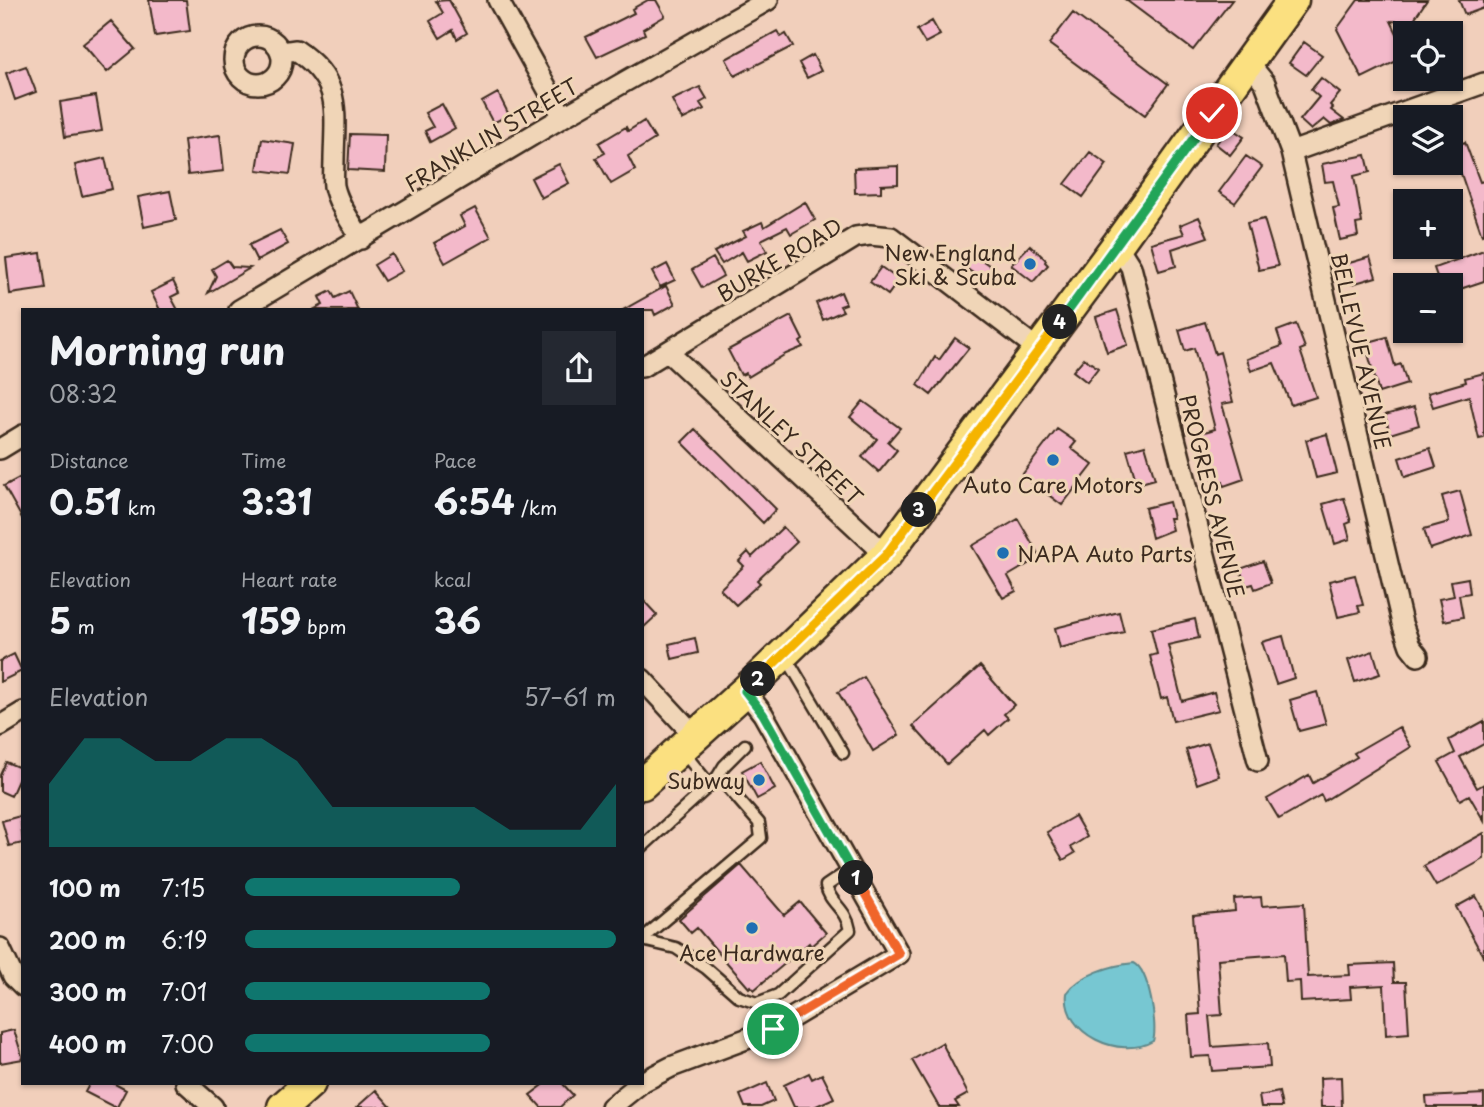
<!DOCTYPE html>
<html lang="en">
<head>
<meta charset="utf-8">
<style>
	body { margin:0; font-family:"Playpen Sans",sans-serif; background:#242831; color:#f1f3f6; height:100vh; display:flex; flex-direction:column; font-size:26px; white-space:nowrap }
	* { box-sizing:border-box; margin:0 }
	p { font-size:23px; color:#9ea1a6 }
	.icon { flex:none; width:38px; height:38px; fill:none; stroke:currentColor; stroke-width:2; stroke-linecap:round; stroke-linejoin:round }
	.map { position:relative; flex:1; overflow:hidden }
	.side { position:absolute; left:21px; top:308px; width:623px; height:777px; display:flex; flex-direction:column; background:#171b24; border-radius:0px; box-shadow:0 2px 5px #0004 }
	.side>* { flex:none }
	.buttons { position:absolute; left:1393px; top:21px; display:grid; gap:14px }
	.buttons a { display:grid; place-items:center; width:70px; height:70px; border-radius:0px; background:#171b24; box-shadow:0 2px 5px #0004; font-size:35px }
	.pin { position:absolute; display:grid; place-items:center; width:60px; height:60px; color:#fff; margin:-30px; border:4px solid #fff; border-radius:50%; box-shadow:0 2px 7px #0007 }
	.km { position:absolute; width:35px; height:35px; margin:-18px; border-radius:50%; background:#222; color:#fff; font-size:19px; line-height:35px; text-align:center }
	.round { display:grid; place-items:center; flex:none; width:74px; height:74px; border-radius:0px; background:#242831 }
	.summary { display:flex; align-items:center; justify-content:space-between; height:119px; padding:0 28px }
	h1 { font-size:38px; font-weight:700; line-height:52px }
	.figures { display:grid; grid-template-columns:repeat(3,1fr); gap:10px; height:119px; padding:7px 28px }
	.figures div { display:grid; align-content:center }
	.figures b { font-size:35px; font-weight:700 }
	.figures small { font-size:19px; font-weight:400 }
	.figures p { font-size:19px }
	.chart { height:196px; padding:14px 28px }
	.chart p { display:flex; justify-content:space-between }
	.chart svg { width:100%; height:126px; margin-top:7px; fill:#0f766e; opacity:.7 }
	ul { padding:0 28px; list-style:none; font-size:23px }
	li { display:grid; grid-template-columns:112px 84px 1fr; align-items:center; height:52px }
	li i { height:18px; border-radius:9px; background:#0f766e }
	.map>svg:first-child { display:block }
	.water { fill:#77c7d2; stroke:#5f888a; stroke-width:2 }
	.building { fill:#f3b9ca; stroke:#3b2a1e; stroke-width:2 }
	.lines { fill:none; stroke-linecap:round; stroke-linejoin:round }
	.lane-casing { stroke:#3b2a1e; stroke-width:15 }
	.street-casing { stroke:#3b2a1e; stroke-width:24 }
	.primary-casing { stroke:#3b2a1e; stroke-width:35 }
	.lane { stroke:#f0d5b7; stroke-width:10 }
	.street { stroke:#f0d5b7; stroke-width:19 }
	.primary { stroke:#fbe080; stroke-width:30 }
	.split-1-casing { stroke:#fff; stroke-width:14 }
	.split-2-casing { stroke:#fff; stroke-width:14 }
	.split-3-casing { stroke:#fff; stroke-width:14 }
	.split-4-casing { stroke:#fff; stroke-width:14 }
	.split-5-casing { stroke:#fff; stroke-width:14 }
	.split-1 { stroke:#f0652b; stroke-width:9 }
	.split-2 { stroke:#22a559; stroke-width:9 }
	.split-3 { stroke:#f5b400; stroke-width:9 }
	.split-4 { stroke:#f5b400; stroke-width:9 }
	.split-5 { stroke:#22a559; stroke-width:9 }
	.poi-dot { fill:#1f6fb2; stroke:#f0d5b7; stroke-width:2.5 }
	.labels { text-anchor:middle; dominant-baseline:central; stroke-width:6; stroke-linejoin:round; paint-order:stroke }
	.street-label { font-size:21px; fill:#3b2a1e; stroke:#f0d5b7 }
	.poi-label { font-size:21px; fill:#3b2a1e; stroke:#f0d5b7; text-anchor:end }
</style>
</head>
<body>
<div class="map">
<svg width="1484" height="1107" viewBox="0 0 1484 1107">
	<rect width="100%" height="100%" fill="#f1cfbb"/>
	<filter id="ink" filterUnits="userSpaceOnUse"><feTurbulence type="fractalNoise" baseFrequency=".0143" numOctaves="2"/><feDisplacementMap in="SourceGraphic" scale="14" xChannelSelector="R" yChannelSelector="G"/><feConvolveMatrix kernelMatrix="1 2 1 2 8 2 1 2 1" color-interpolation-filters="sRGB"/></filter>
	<g filter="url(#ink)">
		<path class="water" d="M1134,963C1149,970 1158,1026 1153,1041C1120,1060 1062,1034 1067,993C1080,974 1113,965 1134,963Z"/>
		<path class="building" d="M149,0H186L190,31L155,36Z
			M449,0L467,33L457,39L453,30L440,38L430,21L443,13L436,1Z
			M648,0H656L665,16L643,29L645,34L597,57L586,37L634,13L632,9Z
			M1126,0H1232L1193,50Z
			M1358,0H1427L1412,22L1391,21L1405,50V57L1362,78L1337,29Z
			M1459,0H1484V8L1465,15Z
			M1073,13L1168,84L1145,115L1049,44Z
			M111,21L135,49L107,72L83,44Z
			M932,21L940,35L925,43L917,30Z
			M777,31L781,37L786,34L793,46L735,76L726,59Z
			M1304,42L1322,55L1306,75L1289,63Z
			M813,55L821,71L807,78L799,63Z
			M26,66L36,92L15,100L6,73Z
			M1321,78L1340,93L1330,105L1333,108L1331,110L1344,120L1331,125L1324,119L1311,130L1300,120L1319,97L1311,90Z
			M700,87L707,99L700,103L704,109L682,120L672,100Z
			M498,93L509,115L493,123L482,102Z
			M96,96L102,131L65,137L60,102Z
			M442,104L455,128L430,142L425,131L433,127L425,113Z
			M644,121L655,139L628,156L635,170L611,184L596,158L605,153L599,143L626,127L628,131Z
			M1229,127L1244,137L1230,155L1216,144Z
			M350,134L386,135L385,172L348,170Z
			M220,135L224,171L188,175L184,140Z
			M262,139L295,144L290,174L257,170Z
			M1465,142L1480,182L1484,181V234L1482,235L1458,165L1451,168V147Z
			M1090,152L1107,164L1083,197L1065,184Z
			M1366,155L1370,172L1354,176L1362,223L1356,224L1358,236L1340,240L1333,208L1339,207L1333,181L1325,182L1322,164Z
			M1246,156L1262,167L1235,203L1219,192Z
			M105,158L112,189L82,196L75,165Z
			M559,164L569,183L541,198L531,178Z
			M898,166V184L881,185V192L855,193L854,168Z
			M170,191L176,220L144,227L138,197Z
			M805,202L815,220L791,234L787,227L761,240L767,251L747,261L742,252L722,264L714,252L746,236L743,231L762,222L764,227Z
			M475,208L491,237L445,263L434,243L465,226L460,216Z
			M1199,217L1208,237L1172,249L1176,266L1159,271L1151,243L1184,234L1180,225Z
			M1264,219L1278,266L1259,270L1247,223Z
			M280,230L288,244L257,261L249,245Z
			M1030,245L1046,260L1045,262L1048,265L1033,282L1011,265Z
			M1484,250V281L1451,292V285H1440L1434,268Z
			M969,251L993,268L984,281L959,263Z
			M41,253L46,289L10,294L6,258Z
			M392,254L402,271L384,281L374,265Z
			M1370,257L1376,277L1352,284L1346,264Z
			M713,258L723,276L702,288L692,270Z
			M227,260L232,267L250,268L208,293L216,276L212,269Z
			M667,264L675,280L660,287L652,272Z
			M881,267L899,280L888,295L870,282Z
			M173,281L179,293L171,297L178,310H160L151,292Z
			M666,286L675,304L655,315L653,310H623Z
			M331,291L335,298L349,291L358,310H313L323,305L319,297Z
			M841,292L846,304L840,306L843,311L823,320L816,303Z
			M1117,310L1128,345L1107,352L1096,317Z
			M791,316L803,340L800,342L803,347L786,354L748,377L746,373L741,375L728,350Z
			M1205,322L1215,354L1220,352L1233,402L1222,404L1244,479L1224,486L1223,482L1215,485L1201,433L1215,429L1194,348L1185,351L1179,330Z
			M1296,324L1305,348L1300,350L1316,397L1291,405L1274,363L1251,371L1247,359L1282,346L1277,331Z
			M1387,337L1395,366L1401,364L1407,384L1379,393L1365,343Z
			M955,338L969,348L931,395L918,385L935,357L939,360Z
			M1084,358L1098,368L1087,382L1073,371Z
			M1484,373V438L1479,439L1469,396L1433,407L1428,393L1466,382L1465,378Z
			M863,401L900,428L888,442L897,450L879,472L862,457L877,439L850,417Z
			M1414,407L1419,425L1390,434L1385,415Z
			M695,429L776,509L763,523L682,442Z
			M1057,429L1076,442L1071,448L1093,465L1062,505L1022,475Z
			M1327,434L1337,473L1316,478L1306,440Z
			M1145,445L1155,479L1137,484L1127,450Z
			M1430,448L1436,467L1405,477L1399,458Z
			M23,476V520L4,486Z
			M1460,491L1472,535L1430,549L1424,529L1449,522L1442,496Z
			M1344,498L1351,522L1346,524L1350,539L1335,544L1323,504Z
			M1169,502L1173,518H1169L1172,530L1152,538L1145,508Z
			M1018,519L1040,557L1008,576L1016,591L1003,598L972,546Z
			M783,527L797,542L757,580L760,583L736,605L720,589L744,566L739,561L748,552L752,557Z
			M1263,561L1271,583L1255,589L1253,584L1246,586L1240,569Z
			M1355,575L1363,605L1358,606L1360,612L1338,617L1329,581Z
			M1468,578L1470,593L1459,595L1463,617L1444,621L1439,599L1454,596L1451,581Z
			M642,599L657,615L642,629Z
			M1119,612L1124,632L1060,648L1055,628Z
			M1195,619L1199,638L1168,645L1182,701L1214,692L1219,710L1173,721L1167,697L1161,699L1150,656L1157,654L1151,629Z
			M1283,636L1294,678L1276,684L1262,642Z
			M695,638L698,653L672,659L669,644Z
			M1373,651L1380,674L1355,682L1348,660Z
			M14,654L22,671L0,682V661Z
			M980,666L1014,705L1004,714L1008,718L989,735L985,730L947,764L913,726Z
			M864,677L899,735L873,751L838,692Z
			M1317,692L1326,724L1299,731L1290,700Z
			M1484,721V744L1460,757L1477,788L1484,784V821L1469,795L1460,800L1439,762L1455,753L1449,740Z
			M1399,727L1411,747L1324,801L1321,795L1279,819L1267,799L1309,775L1313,783L1357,757L1354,753Z
			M1208,743L1219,776L1197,784L1186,750Z
			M760,761L775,789L757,799L742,771Z
			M6,762L23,769L11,796L0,791V775Z
			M20,816L23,843L9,846L2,821Z
			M1075,816L1087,837L1071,847L1075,853L1063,860L1047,832Z
			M1484,833V859L1436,886L1424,866Z
			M741,865L784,915L800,902L826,933L811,946L809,943L754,990L751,986L749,988L697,928L691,933L679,919Z
			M1476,896L1484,911V958L1456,907Z
			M1261,897L1262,906L1304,903L1308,977L1350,975L1349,965L1393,963L1394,982H1406L1409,1033L1386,1035L1384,985L1350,987L1351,999L1301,1002L1300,981L1286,982L1284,954L1218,959L1222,1015L1209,1016L1212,1047L1268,1043L1270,1067L1212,1071L1210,1056L1191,1057L1188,1015L1200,1014L1193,915L1235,911L1234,899Z
			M14,1030L23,1059L0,1063V1033Z
			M942,1043L968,1094L955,1101L959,1107H939L912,1060Z
			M809,1073L812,1079L822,1074L834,1098L814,1107H794L784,1085Z
			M1341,1077L1342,1107H1321L1320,1078Z
			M90,1083H113L126,1090L117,1107H114L85,1092Z
			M546,1083H562L573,1095L560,1107H541L530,1095Z
			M767,1083L774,1101L761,1107H745L740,1095Z
			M376,1090L391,1107H357Z
			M1279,1092L1282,1107H1261L1259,1096Z
			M1484,1094V1107H1427L1426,1097Z"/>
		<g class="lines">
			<defs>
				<path id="lane" d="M786,657L843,753
					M718,776L724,766L745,745
					M642,847L710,785L683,752
					M642,939L761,838L759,823L718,776L710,785
					M642,940L676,948L706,968L739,997L757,1003L778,995L850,930C846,908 830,904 826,886L851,869"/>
				<path id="street" d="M498,0L563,117
					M234 60a24 24 0 1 1 48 0a24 24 0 1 1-48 0Z
					M282,52L296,50C342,81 335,109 334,159C334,167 333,178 334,186C338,205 352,223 361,239
					M1248,62L1265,83L1291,152L1402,623L1410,646L1418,656
					M1291,152L1484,83
					M1117,245L1131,267L1258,761
					M239,310L563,117L768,0
					M668,352L886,555
					M642,367L856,237L870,235L891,237L1039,350
					M0,449L23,435
					M642,679L695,736
					M0,726L23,712
					M0,948L13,976L23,986
					M642,1082L671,1067L773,1029L899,954L763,714L745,691
					M186,1083L213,1107
					M611,1107L641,1083"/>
				<path id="primary" d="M642,784L745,691L886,555L1117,245L1293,0
					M283,1107L310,1083"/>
			</defs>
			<use href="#lane" class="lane-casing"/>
			<use href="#street" class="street-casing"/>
			<use href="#primary" class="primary-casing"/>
			<use href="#lane" class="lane"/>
			<use href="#street" class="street"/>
			<use href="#primary" class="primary"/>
		</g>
	</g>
	<g class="lines" filter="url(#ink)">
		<defs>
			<path id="split-1" d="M773,1029L899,954L856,878"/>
			<path id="split-2" d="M758,679L745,691L763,714L856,878"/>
			<path id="split-3" d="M758,679L886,555L919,510"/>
			<path id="split-4" d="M919,510L1060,322"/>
			<path id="split-5" d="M1060,322L1212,113"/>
		</defs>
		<use href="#split-1" class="split-1-casing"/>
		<use href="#split-2" class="split-2-casing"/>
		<use href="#split-3" class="split-3-casing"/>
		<use href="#split-4" class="split-4-casing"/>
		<use href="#split-5" class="split-5-casing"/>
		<use href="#split-1" class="split-1"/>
		<use href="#split-2" class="split-2"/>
		<use href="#split-3" class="split-3"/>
		<use href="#split-4" class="split-4"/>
		<use href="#split-5" class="split-5"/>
	</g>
	<g class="poi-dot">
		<circle cx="1030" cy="264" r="7"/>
		<circle cx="1053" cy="460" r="7"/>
		<circle cx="1003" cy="553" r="7"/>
		<circle cx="759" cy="780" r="7"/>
		<circle cx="752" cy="928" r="7"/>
	</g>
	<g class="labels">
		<g class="street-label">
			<text transform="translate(491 134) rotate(-31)">FRANKLIN STREET</text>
			<text transform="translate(779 259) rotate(-31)">BURKE ROAD</text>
			<text transform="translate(1362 351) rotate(77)">BELLEVUE AVENUE</text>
			<text transform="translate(792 437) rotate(43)">STANLEY STREET</text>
			<text transform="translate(1213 496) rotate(76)">PROGRESS AVENUE</text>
		</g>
		<g class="poi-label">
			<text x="1016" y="252">New England<tspan x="1016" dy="24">Ski &amp; Scuba</tspan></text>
			<text x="1053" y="484" text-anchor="middle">Auto Care Motors</text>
			<text x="1017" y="553" text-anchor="start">NAPA Auto Parts</text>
			<text x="745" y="780">Subway</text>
			<text x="752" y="952" text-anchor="middle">Ace Hardware</text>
		</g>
	</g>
</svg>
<div class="buttons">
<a><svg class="icon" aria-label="locate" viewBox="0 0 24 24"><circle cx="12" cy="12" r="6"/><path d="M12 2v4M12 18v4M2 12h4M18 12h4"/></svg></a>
<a><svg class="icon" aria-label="layers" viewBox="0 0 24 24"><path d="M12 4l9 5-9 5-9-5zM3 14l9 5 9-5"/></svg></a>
<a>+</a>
<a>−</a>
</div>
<div class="pin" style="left:773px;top:1029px;background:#1e9e55"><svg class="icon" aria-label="arrive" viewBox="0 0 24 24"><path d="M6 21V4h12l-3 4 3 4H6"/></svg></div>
<div class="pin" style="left:1212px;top:113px;background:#d93025"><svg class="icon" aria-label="check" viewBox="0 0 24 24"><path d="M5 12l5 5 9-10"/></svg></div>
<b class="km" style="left:856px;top:878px">1</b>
<b class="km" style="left:758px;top:679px">2</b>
<b class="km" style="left:919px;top:510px">3</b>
<b class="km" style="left:1060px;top:322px">4</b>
<section class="side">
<div class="summary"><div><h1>Morning run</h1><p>08:32</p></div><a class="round"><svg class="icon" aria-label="share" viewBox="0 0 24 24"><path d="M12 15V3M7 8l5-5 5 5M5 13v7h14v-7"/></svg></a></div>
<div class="figures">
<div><p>Distance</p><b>0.51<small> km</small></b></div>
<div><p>Time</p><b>3:31</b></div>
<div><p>Pace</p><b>6:54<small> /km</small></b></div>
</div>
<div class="figures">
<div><p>Elevation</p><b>5<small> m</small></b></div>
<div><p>Heart rate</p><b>159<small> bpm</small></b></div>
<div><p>kcal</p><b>36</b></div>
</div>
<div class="chart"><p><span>Elevation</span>57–61 m</p>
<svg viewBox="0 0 160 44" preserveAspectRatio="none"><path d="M0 44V22L10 6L20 6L30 14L40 14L50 6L60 6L70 14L80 30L90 30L100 30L110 30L120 30L130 38L140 38L150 38L160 22V44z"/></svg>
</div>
<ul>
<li><b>100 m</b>7:15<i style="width:58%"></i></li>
<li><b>200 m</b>6:19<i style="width:100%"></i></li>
<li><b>300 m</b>7:01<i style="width:66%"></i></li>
<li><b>400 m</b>7:00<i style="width:66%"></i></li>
</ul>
</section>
</div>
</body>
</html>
